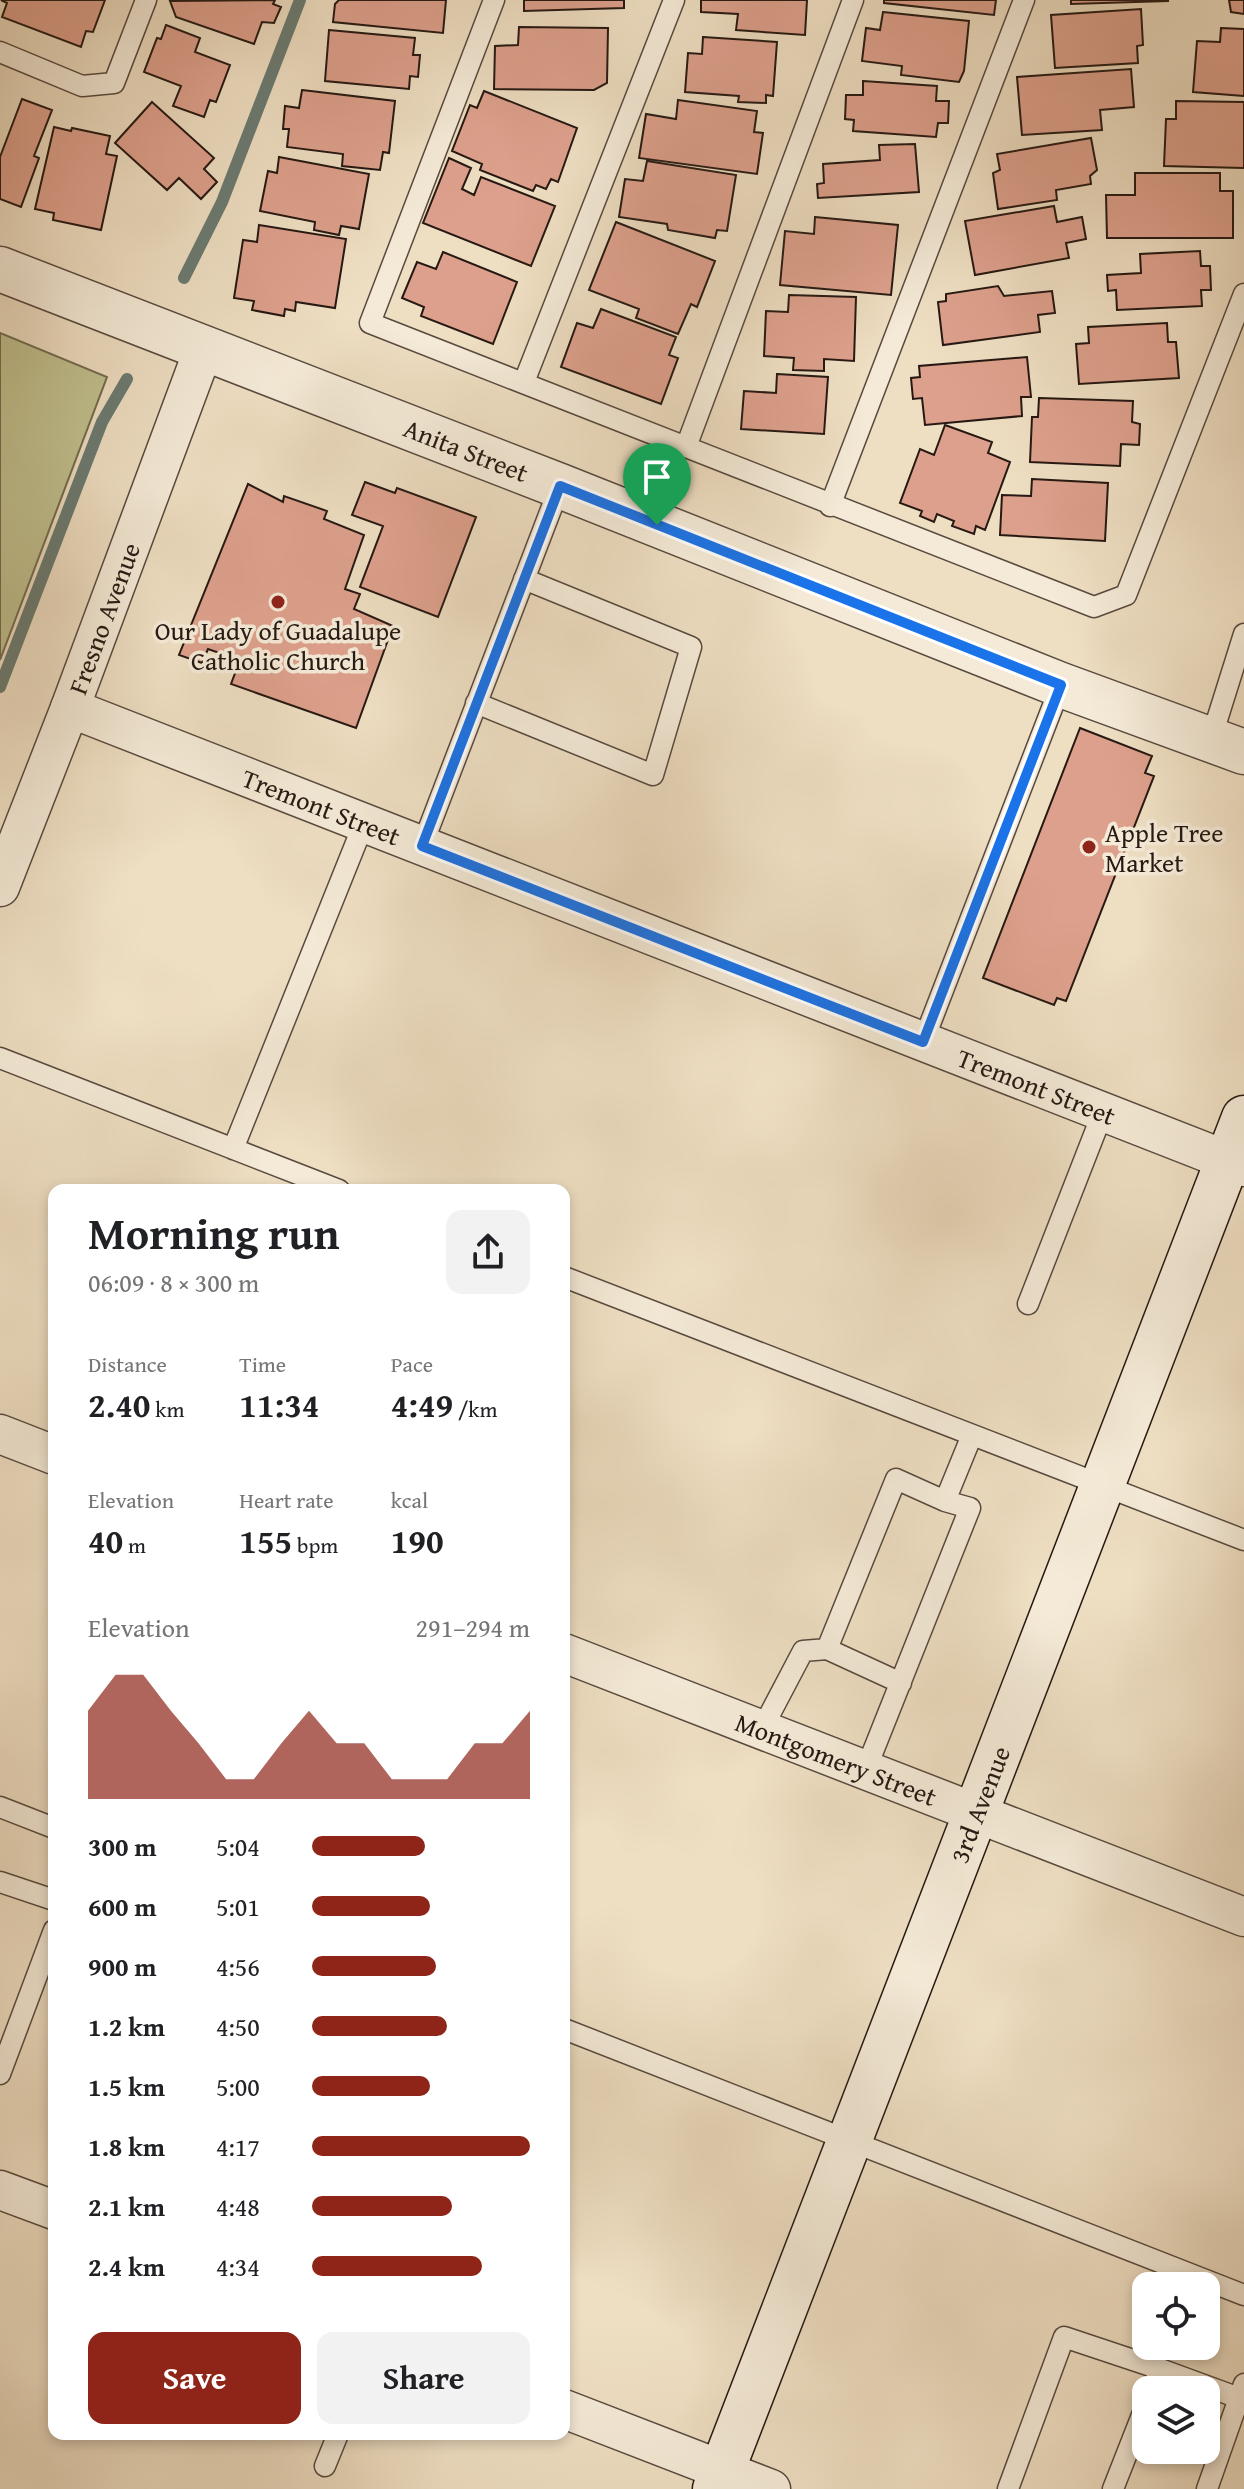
<!DOCTYPE html>
<html lang="en">
<head>
<meta charset="utf-8">
<style>
	body { margin:0; font-family:"Gentium Book Plus",serif; background:#f2f2f2; color:#202124; height:100vh; display:flex; flex-direction:column; font-size:30px; white-space:nowrap }
	* { box-sizing:border-box; margin:0 }
	p { font-size:26px; color:#757577 }
	.icon { flex:none; width:44px; height:44px; fill:none; stroke:currentColor; stroke-width:2; stroke-linecap:round; stroke-linejoin:round }
	.map { position:relative; flex:1; overflow:hidden }
	.panel { position:absolute; left:48px; top:1184px; width:522px; height:1256px; display:flex; flex-direction:column; background:#fff; border-radius:16px; box-shadow:0 4px 12px #0003 }
	.panel>* { flex:none }
	.buttons { position:absolute; left:1132px; top:2272px; display:grid; gap:16px }
	.buttons a { display:grid; place-items:center; width:88px; height:88px; border-radius:16px; background:#fff; box-shadow:0 4px 12px #0003; font-size:40px }
	.pin { position:absolute; display:grid; place-items:center; width:68px; height:68px; color:#fff; margin:-82px -34px; border-radius:50% 50% 50% 0; rotate:-45deg; box-shadow:0 0 8px #0007 }
	.pin .icon { rotate:45deg }
	.round { display:grid; place-items:center; flex:none; width:84px; height:84px; border-radius:16px; background:#f2f2f2 }
	.overview { display:flex; align-items:center; justify-content:space-between; height:136px; padding:0 40px }
	h1 { font-size:44px; font-weight:700; line-height:60px }
	.stats { display:grid; grid-template-columns:repeat(3,1fr); gap:12px; height:136px; padding:8px 40px }
	.stats div { display:grid; align-content:center }
	.stats b { font-size:34px; font-weight:700 }
	.stats small { font-size:22px; font-weight:400 }
	.stats p { font-size:22px }
	.chart { height:224px; padding:16px 40px }
	.chart p { display:flex; justify-content:space-between }
	.chart svg { width:100%; height:144px; margin-top:8px; fill:#8f2418; opacity:.7 }
	.cta { display:flex; gap:16px; margin-top:auto; padding:16px 40px }
	.cta a { flex:1; height:92px; border-radius:16px; background:#8f2418; color:#fff; font-size:32px; font-weight:700; line-height:92px; text-align:center }
	.cta a+a { background:#f2f2f2; color:#202124 }
	ul { padding:0 40px; list-style:none; font-size:26px }
	li { display:grid; grid-template-columns:128px 96px 1fr; align-items:center; height:60px }
	li i { height:20px; border-radius:10px; background:#8f2418 }
	.map>svg:first-child { display:block }
	.green { fill:#c0bf8e; stroke:#736c50; stroke-width:2 }
	.lines { fill:none; stroke-linecap:round; stroke-linejoin:round }
	.stream { stroke:#6b7b72; stroke-width:12 }
	.building { fill:#dda08c; stroke:#261913; stroke-width:2 }
	.service-casing { stroke:#584a3f; stroke-width:23 }
	.minor-casing { stroke:#584a3f; stroke-width:41 }
	.tertiary-casing { stroke:#584a3f; stroke-width:47 }
	.secondary-casing { stroke:#261913; stroke-width:47 }
	.service { stroke:#f4ead7; stroke-width:20 }
	.minor { stroke:#f4ead7; stroke-width:38 }
	.tertiary { stroke:#f4ead7; stroke-width:44 }
	.secondary { stroke:#f4ead7; stroke-width:44 }
	.route-casing { stroke:#fff; stroke-width:16 }
	.route { stroke:#1a73e8; stroke-width:10 }
	.poi-dot { fill:#8f2418; stroke:#f4ead7; stroke-width:3 }
	.labels { text-anchor:middle; dominant-baseline:central; stroke-width:7; stroke-linejoin:round; paint-order:stroke }
	.street-label { font-size:26px; fill:#261913; stroke:#f4ead7 }
	.poi-label { font-size:26px; fill:#261913; stroke:#f4ead7 }
</style>
</head>
<body>
<div class="map">
<svg width="1244" height="2489" viewBox="0 0 1244 2489">
	<rect width="100%" height="100%" fill="#eedec2"/>
	<filter id="stains"><feTurbulence type="fractalNoise" baseFrequency=".0025" numOctaves="4"/><feColorMatrix values="0 0 0 0 .2 0 0 0 0 .09 0 0 0 0 .02 0 0 0 .5 -.17"/></filter>
	<radialGradient id="worn" r=".72"><stop offset=".6" stop-color="#630" stop-opacity="0"/><stop offset="1" stop-color="#630" stop-opacity=".3"/></radialGradient>
	<path class="green" d="M0,333L107,377L0,660Z"/>
	<g class="lines">
		<path class="stream" d="M184,278L222,202L300,0
			M0,687L102,422L127,379"/>
	</g>
	<path class="building" d="M1,0H105L93,32L86,31L81,47L2,17L7,3Z
		M275,0L273,4L281,7L274,23L262,22L254,44L176,17L170,1Z
		M339,0H446L443,33L333,22L335,4Z
		M524,0H624V8L524,11Z
		M701,0H807L805,35L736,30L738,14L701,12Z
		M884,0H996L994,15L884,3Z
		M1071,0H1168V1L1071,4Z
		M1229,0H1244V14L1231,12Z
		M1141,9L1143,45L1137,46L1138,63L1055,68L1051,15Z
		M883,12L969,21L964,71L959,82L901,75L902,66L862,61L866,28L880,30Z
		M166,25L200,38L195,52L230,65L216,102L210,100L204,117L173,106L181,86L144,72L157,38L161,39Z
		M519,27L608,28L607,83L594,90L494,89L495,46L518,45Z
		M1221,28L1244,29V96L1193,92L1197,41L1220,42Z
		M329,30L415,38L413,55H420L418,77L410,76L409,89L325,81Z
		M703,37L777,42L773,96L766,95V103L738,102L739,96L685,92L688,53L702,54Z
		M1131,69L1134,107L1100,110L1102,130L1022,135L1017,77Z
		M863,81L937,86L936,101H949L948,123H938L936,137L853,131L854,120L845,119L846,95H863Z
		M302,90L395,101L389,153L383,152L380,170L342,166L343,154L287,147L289,129H283L285,106L299,108Z
		M484,91L577,128L558,182L551,179L546,189L536,185L533,191L480,170L482,164L452,151L470,105L477,108Z
		M22,99L52,110L34,156L39,158L21,207L0,199V157Z
		M678,100L757,111L754,132L763,133L757,174L639,158L646,114L676,119Z
		M1176,101L1244,102V168L1164,166L1166,119H1176Z
		M152,102L214,158L204,169L217,182L201,199L179,178L167,190L115,143Z
		M54,127L71,131L72,128L110,136L106,154L117,156L101,230L53,220L54,213L35,209Z
		M1091,138L1097,170L1090,176L1091,184L1056,190L1057,200L998,209L993,173L1000,170L997,154Z
		M915,144L919,192L818,198L817,184L824,183L823,164L880,160L879,145Z
		M279,157L369,174L359,229L341,226L339,235L314,230L315,222L260,211L268,171L277,173Z
		M449,158L471,168L462,189L474,195L481,177L555,206L531,266L423,223Z
		M647,161L736,175L727,231L717,230L715,238L668,230L667,224L619,217L625,179L643,181Z
		M1135,173H1220V191H1233V238H1107L1106,195H1135Z
		M1054,206L1057,222L1082,217L1086,239L1066,243L1069,258L975,275L965,221Z
		M815,217L898,225L891,295L780,285L785,231L814,234Z
		M616,222L715,261L697,307L691,304L678,334L636,318L639,309L589,290Z
		M259,225L346,239L335,308L296,302L295,311L285,309L284,316L252,310L254,301L234,298L243,240L257,242Z
		M1200,251L1201,266H1210L1211,290H1201L1202,306L1117,310L1116,290L1108,291L1107,275L1141,273L1140,254Z
		M443,252L517,282L493,344L421,316L424,307L402,298L417,262L436,269Z
		M998,286L1004,296L1052,291L1055,313L1038,315L1040,332L943,345L938,302L946,301V294Z
		M789,295L856,297L854,361L824,359V371L793,370L794,358L764,356L766,311L788,312Z
		M601,309L676,337L669,355L678,358L661,404L561,367L577,323L593,328Z
		M1167,323L1168,342H1176L1179,378L1079,384L1076,344L1089,343L1088,327Z
		M1027,357L1031,397H1021L1022,416L925,425L922,398L913,399L911,378L920,377L919,366Z
		M777,374L828,377L824,434L741,429L744,391L776,393Z
		M1039,398L1133,401L1132,422L1140,424L1139,445L1121,444L1120,466L1030,462L1032,417H1038Z
		M945,425L992,442L988,453L1010,462L985,530L976,526L974,534L952,526L954,521L937,514L934,522L920,516L922,511L900,503L920,449L934,455Z
		M1032,479L1108,483L1105,541L1000,535L1002,495L1031,496Z
		M365,482L395,493L397,488L476,517L438,617L360,587L383,526L352,515Z
		M248,484L283,502L284,496L327,511L324,519L364,535L345,589L360,594L354,609L393,626L356,728L231,684L240,660L208,649L202,663L179,655Z
		M1080,728L1152,756L1145,773L1154,776L1066,1001L1057,998L1054,1005L983,978Z"/>
	<g class="lines">
		<defs>
			<path id="service" d="M494,0L370,323L1094,607L1126,595L1244,294
				M0,52L82,86L114,83L146,0
				M524,382L674,0
				M686,447L853,0
				M830,506L1024,0
				M476,703L653,775L691,647L524,579
				M1211,739L1244,634
				M422,846L560,486
				M923,1042L1061,685
				M0,1058L339,1190
				M233,1149L364,823
				M564,1277L1244,1540
				M1028,1304L1103,1112
				M901,1683L827,1649L896,1479L945,1501
				M762,1729L803,1651L827,1649
				M866,1769L970,1508L945,1501L972,1435
				M0,1807L54,1828
				M0,1882L54,1900
				M564,2029L1244,2295
				M0,2074L54,1930
				M1160,2369L1239,2398
				M325,2466L338,2434
				M1008,2489L1064,2337L1160,2369L1152,2390
				M1113,2489L1146,2405
				M1207,2489L1244,2384"/>
			<g id="minor">
				<path id="s1" d="M70,708L1244,1167"/>
				<path id="s2" d="M0,887L70,708L204,348"/>
				<path d="M0,1434L54,1455"/>
				<path id="s3" d="M564,1653L1244,1917"/>
				<path d="M0,2190L54,2210"/>
				<path d="M564,2409L771,2489"/>
			</g>
			<g id="tertiary">
				<path id="s4" d="M0,269L560,486L1061,685L1244,752"/>
			</g>
			<g id="secondary">
				<path id="s5" d="M715,2489L1244,1118"/>
			</g>
		</defs>
		<use href="#service" class="service-casing"/>
		<use href="#minor" class="minor-casing"/>
		<use href="#tertiary" class="tertiary-casing"/>
		<use href="#secondary" class="secondary-casing"/>
		<use href="#service" class="service"/>
		<use href="#minor" class="minor"/>
		<use href="#tertiary" class="tertiary"/>
		<use href="#secondary" class="secondary"/>
	</g>
	<g class="lines">
		<defs>
			<path id="route" d="M560,486L1061,685L923,1042L422,846Z"/>
		</defs>
		<use href="#route" class="route-casing"/>
		<use href="#route" class="route"/>
	</g>
	<g class="poi-dot">
		<circle cx="278" cy="602" r="8"/>
		<circle cx="1089" cy="847" r="8"/>
	</g>
	<g class="labels">
		<g class="street-label">
			<text stroke="none"><textPath href="#s4" startOffset="500">Anita Street</textPath></text>
			<text stroke="none"><textPath href="#s2" startOffset="288">Fresno Avenue</textPath></text>
			<text stroke="none"><textPath href="#s1" startOffset="270">Tremont Street</textPath></text>
			<text stroke="none"><textPath href="#s1" startOffset="1038">Tremont Street</textPath></text>
			<text stroke="none"><textPath href="#s3" startOffset="292">Montgomery Street</textPath></text>
			<text stroke="none"><textPath href="#s5" startOffset="734">3rd Avenue</textPath></text>
		</g>
		<g class="poi-label">
			<text x="278" y="630">Our Lady of Guadalupe<tspan x="278" dy="30">Catholic Church</tspan></text>
			<text x="1105" y="832" text-anchor="start">Apple Tree<tspan x="1105" dy="30">Market</tspan></text>
		</g>
	</g>
	<rect width="100%" height="100%" filter="url(#stains)"/>
	<rect width="100%" height="100%" fill="url(#worn)"/>
</svg>
<div class="buttons">
<a><svg class="icon" aria-label="locate" viewBox="0 0 24 24"><circle cx="12" cy="12" r="6"/><path d="M12 2v4M12 18v4M2 12h4M18 12h4"/></svg></a>
<a><svg class="icon" aria-label="layers" viewBox="0 0 24 24"><path d="M12 4l9 5-9 5-9-5zM3 14l9 5 9-5"/></svg></a>
</div>
<div class="pin" style="left:657px;top:525px;background:#1e9e55"><svg class="icon" aria-label="arrive" viewBox="0 0 24 24"><path d="M6 21V4h12l-3 4 3 4H6"/></svg></div>
<section class="panel">
<div class="overview"><div><h1>Morning run</h1><p>06:09 · 8 × 300 m</p></div><a class="round"><svg class="icon" aria-label="share" viewBox="0 0 24 24"><path d="M12 15V3M7 8l5-5 5 5M5 13v7h14v-7"/></svg></a></div>
<div class="stats">
<div><p>Distance</p><b>2.40<small> km</small></b></div>
<div><p>Time</p><b>11:34</b></div>
<div><p>Pace</p><b>4:49<small> /km</small></b></div>
</div>
<div class="stats">
<div><p>Elevation</p><b>40<small> m</small></b></div>
<div><p>Heart rate</p><b>155<small> bpm</small></b></div>
<div><p>kcal</p><b>190</b></div>
</div>
<div class="chart"><p><span>Elevation</span>291–294 m</p>
<svg viewBox="0 0 160 44" preserveAspectRatio="none"><path d="M0 44V17L10 6L20 6L30 17L40 27L50 38L60 38L70 27L80 17L90 27L100 27L110 38L120 38L130 38L140 27L150 27L160 17V44z"/></svg>
</div>
<ul>
<li><b>300 m</b>5:04<i style="width:52%"></i></li>
<li><b>600 m</b>5:01<i style="width:54%"></i></li>
<li><b>900 m</b>4:56<i style="width:57%"></i></li>
<li><b>1.2 km</b>4:50<i style="width:62%"></i></li>
<li><b>1.5 km</b>5:00<i style="width:54%"></i></li>
<li><b>1.8 km</b>4:17<i style="width:100%"></i></li>
<li><b>2.1 km</b>4:48<i style="width:64%"></i></li>
<li><b>2.4 km</b>4:34<i style="width:78%"></i></li>
</ul>
<div class="cta"><a>Save</a><a>Share</a></div>
</section>
</div>
</body>
</html>
